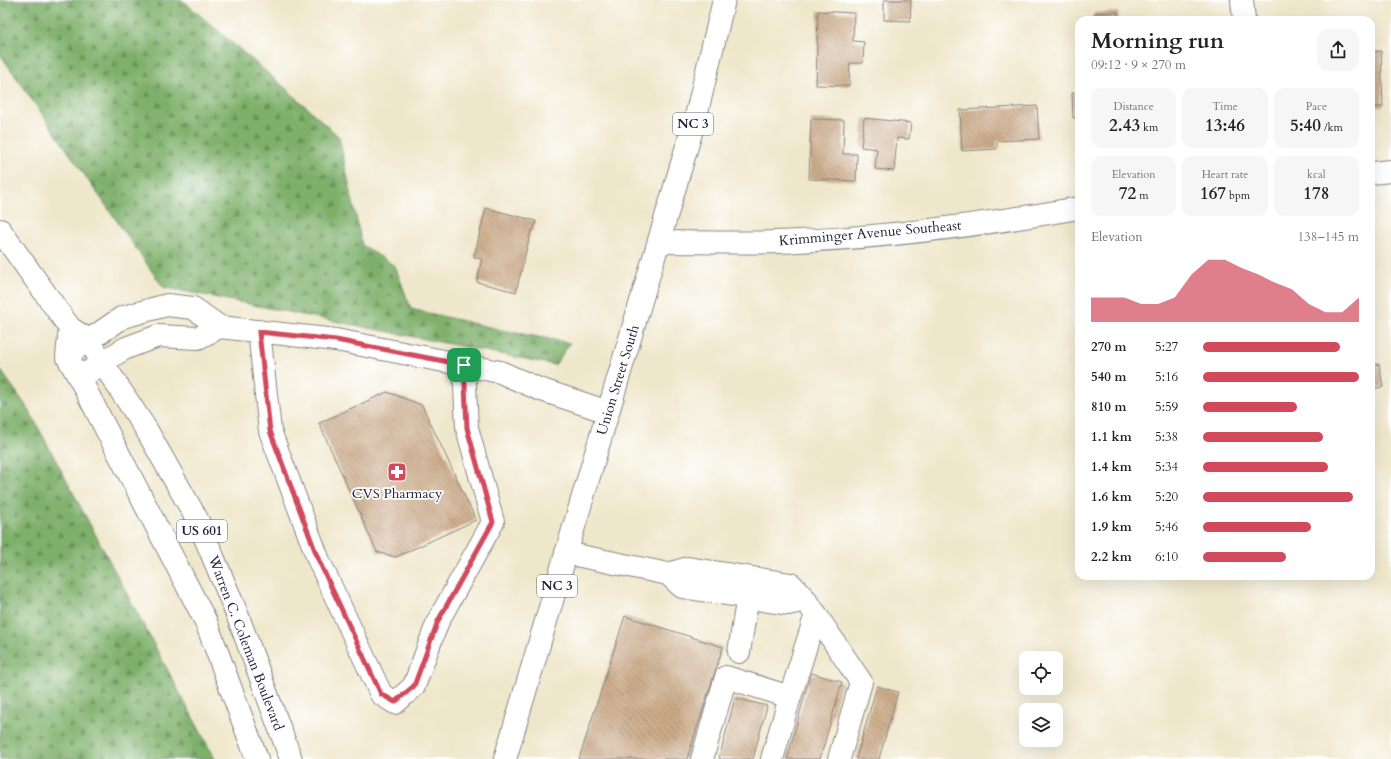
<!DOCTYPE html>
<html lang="en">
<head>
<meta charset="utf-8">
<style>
	body { margin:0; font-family:Cardo,serif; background:#f6f6f6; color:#222; height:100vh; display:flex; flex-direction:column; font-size:15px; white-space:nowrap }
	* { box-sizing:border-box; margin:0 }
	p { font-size:13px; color:#767676 }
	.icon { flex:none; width:22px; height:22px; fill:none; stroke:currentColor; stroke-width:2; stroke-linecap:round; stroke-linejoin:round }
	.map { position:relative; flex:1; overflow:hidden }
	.side { position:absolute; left:1075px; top:16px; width:300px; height:564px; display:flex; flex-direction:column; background:#fff; border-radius:12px; box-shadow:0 4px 16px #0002 }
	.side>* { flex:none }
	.buttons { position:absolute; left:1019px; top:651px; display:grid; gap:8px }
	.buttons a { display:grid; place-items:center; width:44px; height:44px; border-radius:8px; background:#fff; box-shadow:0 4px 16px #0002; font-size:20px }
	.pin { position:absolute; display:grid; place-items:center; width:34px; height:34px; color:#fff; margin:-17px; border-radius:8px; box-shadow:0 2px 6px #0006 }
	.round { display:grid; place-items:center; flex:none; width:42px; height:42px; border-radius:12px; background:#f6f6f6 }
	.overview { display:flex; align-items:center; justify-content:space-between; height:68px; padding:0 16px }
	h1 { font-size:22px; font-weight:700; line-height:30px }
	.figures { display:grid; grid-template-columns:repeat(3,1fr); gap:6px; height:68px; padding:4px 16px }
	.figures div { display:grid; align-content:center; border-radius:10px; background:#f6f6f6; text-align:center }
	.figures b { font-size:17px; font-weight:700 }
	.figures small { font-size:11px; font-weight:400 }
	.figures p { font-size:11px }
	.chart { height:112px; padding:8px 16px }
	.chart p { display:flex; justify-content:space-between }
	.chart svg { width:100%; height:72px; margin-top:4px; fill:#d1495b; opacity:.7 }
	ul { padding:0 16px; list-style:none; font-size:13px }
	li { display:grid; grid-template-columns:64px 48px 1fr; align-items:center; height:30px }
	li i { height:10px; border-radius:5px; background:#d1495b }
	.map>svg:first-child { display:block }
	.forest { fill:url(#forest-firs); stroke:#506953 }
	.building { fill:url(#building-back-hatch) }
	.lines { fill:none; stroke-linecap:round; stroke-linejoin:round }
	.minor-casing { stroke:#888483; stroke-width:24 }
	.major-casing { stroke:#888483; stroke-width:24 }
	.highway-casing { stroke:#888483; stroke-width:24 }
	.minor { stroke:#fff; stroke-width:22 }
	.major { stroke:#fff; stroke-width:22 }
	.highway { stroke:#fff; stroke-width:22 }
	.route-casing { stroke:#fff; stroke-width:8 }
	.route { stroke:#d1495b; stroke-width:5 }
	.labels { text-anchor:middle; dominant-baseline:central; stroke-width:3.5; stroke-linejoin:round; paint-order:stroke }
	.shield { fill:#fff; stroke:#646476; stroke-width:1 }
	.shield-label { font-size:13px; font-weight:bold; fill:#22223b }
	.street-label { font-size:14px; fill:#22223b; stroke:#fff }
	.poi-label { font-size:14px; fill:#22223b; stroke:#fff }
</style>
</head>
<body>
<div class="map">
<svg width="1391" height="759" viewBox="0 0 1391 759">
	<defs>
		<pattern id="forest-firs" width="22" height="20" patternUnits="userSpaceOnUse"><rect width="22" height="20" fill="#7eb06b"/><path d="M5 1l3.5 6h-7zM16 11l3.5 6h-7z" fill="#678f59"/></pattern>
		<pattern id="building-back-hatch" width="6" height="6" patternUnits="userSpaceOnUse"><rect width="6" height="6" fill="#ccab89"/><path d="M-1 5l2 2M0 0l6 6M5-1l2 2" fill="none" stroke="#a58b71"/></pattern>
	</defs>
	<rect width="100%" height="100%" fill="#fff"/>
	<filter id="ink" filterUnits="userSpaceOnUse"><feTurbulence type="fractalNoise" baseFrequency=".025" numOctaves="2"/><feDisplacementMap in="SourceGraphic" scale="8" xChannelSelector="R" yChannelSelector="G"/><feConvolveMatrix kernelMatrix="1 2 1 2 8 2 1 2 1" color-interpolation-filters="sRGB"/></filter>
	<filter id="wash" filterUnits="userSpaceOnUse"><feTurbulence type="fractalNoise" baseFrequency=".012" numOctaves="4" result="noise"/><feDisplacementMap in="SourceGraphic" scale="16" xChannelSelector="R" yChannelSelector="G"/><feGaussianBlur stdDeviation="0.9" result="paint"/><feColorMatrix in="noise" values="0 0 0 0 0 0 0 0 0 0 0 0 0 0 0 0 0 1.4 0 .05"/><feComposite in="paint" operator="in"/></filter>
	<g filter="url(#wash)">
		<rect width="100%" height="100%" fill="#efe7cb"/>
		<path class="forest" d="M0,0H182L291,93L339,137L362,245L395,266L411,309L502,330L570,343L555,365L163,287L0,54Z
			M0,369L29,410L215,759H0Z"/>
		<g id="blocks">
			<path class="building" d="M884,0H911L910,21L884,20Z
				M818,11L854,13L853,41L864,42L863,63H850L849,86L816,85Z
				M1118,12L1119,20H1094V13Z
				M1381,51L1383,107H1371V52Z
				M1072,93H1079V117L1073,118Z
				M1037,106L1039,139L997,141V149L962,151L960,110Z
				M864,118L911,123L909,139L897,138L894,171L875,169L877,149L861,147Z
				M811,119L844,120L843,154H857L856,181L809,179Z
				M486,208L536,221L533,231H531L516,292L477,282L482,259L474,257Z
				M1379,364L1383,387L1371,389V365Z
				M387,392L422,405L476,520L396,557L377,552L319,423Z
				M625,616L723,647L687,759H579Z
				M811,673L842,682L820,759H787Z
				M877,686L898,692L879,759H856Z
				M735,698L767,706L753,759H719Z"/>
		</g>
	</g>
	<g filter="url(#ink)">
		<use href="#blocks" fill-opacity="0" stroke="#888483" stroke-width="1"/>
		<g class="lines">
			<defs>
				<path id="minor" d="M1242,0L1244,20
					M1371,173L1391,171
					M659,242C705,242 752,244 799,241C892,237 987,224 1079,208
					M259,331L270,431L319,561L381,694L395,703L414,686L438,621L493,522L467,428L464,365
					M73,351L123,317L167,305L193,308L220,327L336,340L500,372L539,389L608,412
					M80,379L102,362L126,348L158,336L198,338L220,327
					M566,553L668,574L688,568L791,584L806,600L788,604L682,587L668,574
					M810,606L861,682L839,759
					M739,652L750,583
					M702,759L726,677L790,697L816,614
					M772,759L790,697"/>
				<path id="major" d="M505,759L696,116L724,0"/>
				<path id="highway" d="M0,230L70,328L89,340L102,362L146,429L198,521L237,614L291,759
					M70,328L67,356L80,379L206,622L257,759"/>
			</defs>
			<use href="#minor" class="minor-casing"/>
			<use href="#major" class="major-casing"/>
			<use href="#highway" class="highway-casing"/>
			<use href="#minor" class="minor"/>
			<use href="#major" class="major"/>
			<use href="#highway" class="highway"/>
		</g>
	</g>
	<g class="lines" filter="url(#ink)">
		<defs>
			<path id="route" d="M259,332L336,340L464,365L467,428L493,522L438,621L414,686L395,702L381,694L319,561L270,431Z"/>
		</defs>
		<use href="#route" class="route-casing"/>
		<use href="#route" class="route"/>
	</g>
	<defs>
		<symbol id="pharmacy-square" viewBox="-11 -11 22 22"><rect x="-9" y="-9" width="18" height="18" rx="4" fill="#d1495b" stroke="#fff"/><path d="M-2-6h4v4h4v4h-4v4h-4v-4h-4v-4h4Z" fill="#fff"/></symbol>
	</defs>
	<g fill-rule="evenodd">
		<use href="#pharmacy-square" x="386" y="461" width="22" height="22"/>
	</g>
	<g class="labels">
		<g class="shield">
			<rect x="673" y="113" width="40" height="22" rx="3"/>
			<rect x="177" y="520" width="50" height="22" rx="3"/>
			<rect x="537" y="575" width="40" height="22" rx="3"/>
		</g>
		<g class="shield-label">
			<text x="693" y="124">NC 3</text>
			<text x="202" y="531">US 601</text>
			<text x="557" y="586">NC 3</text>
		</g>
		<g class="street-label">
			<text transform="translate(870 233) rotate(-5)">Krimminger Avenue Southeast</text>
			<text transform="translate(618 380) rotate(-73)">Union Street South</text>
			<text transform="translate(246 643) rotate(69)">Warren C. Coleman Boulevard</text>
		</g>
		<g class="poi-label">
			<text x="397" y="493">CVS Pharmacy</text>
		</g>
	</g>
</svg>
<div class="buttons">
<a><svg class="icon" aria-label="locate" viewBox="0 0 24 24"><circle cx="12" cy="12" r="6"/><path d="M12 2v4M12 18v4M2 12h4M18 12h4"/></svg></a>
<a><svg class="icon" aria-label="layers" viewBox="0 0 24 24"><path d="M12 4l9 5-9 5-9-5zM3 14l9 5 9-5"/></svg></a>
</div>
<div class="pin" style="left:464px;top:365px;background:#1e9e55"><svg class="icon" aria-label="arrive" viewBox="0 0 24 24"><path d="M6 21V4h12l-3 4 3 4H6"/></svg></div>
<section class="side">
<div class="overview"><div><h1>Morning run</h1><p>09:12 · 9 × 270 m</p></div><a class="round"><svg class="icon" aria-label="share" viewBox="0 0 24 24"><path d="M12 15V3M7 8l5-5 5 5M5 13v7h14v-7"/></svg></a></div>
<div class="figures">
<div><p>Distance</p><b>2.43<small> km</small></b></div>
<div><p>Time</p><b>13:46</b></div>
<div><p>Pace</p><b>5:40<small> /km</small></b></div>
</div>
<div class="figures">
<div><p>Elevation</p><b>72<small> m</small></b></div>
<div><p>Heart rate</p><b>167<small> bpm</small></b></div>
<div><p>kcal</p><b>178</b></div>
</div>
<div class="chart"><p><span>Elevation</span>138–145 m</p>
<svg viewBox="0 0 160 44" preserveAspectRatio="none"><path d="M0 44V29L10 29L20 29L30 33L40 33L50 29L60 15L70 6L80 6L90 11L100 15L110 20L120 24L130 33L140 38L150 38L160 29V44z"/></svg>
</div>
<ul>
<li><b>270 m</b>5:27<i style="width:88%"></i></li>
<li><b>540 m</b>5:16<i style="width:100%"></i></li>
<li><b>810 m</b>5:59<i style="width:60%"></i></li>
<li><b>1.1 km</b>5:38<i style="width:77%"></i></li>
<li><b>1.4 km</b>5:34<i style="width:80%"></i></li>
<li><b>1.6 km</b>5:20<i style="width:96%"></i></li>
<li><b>1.9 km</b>5:46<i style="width:69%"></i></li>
<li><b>2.2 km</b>6:10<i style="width:53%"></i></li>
</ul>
</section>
</div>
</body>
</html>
